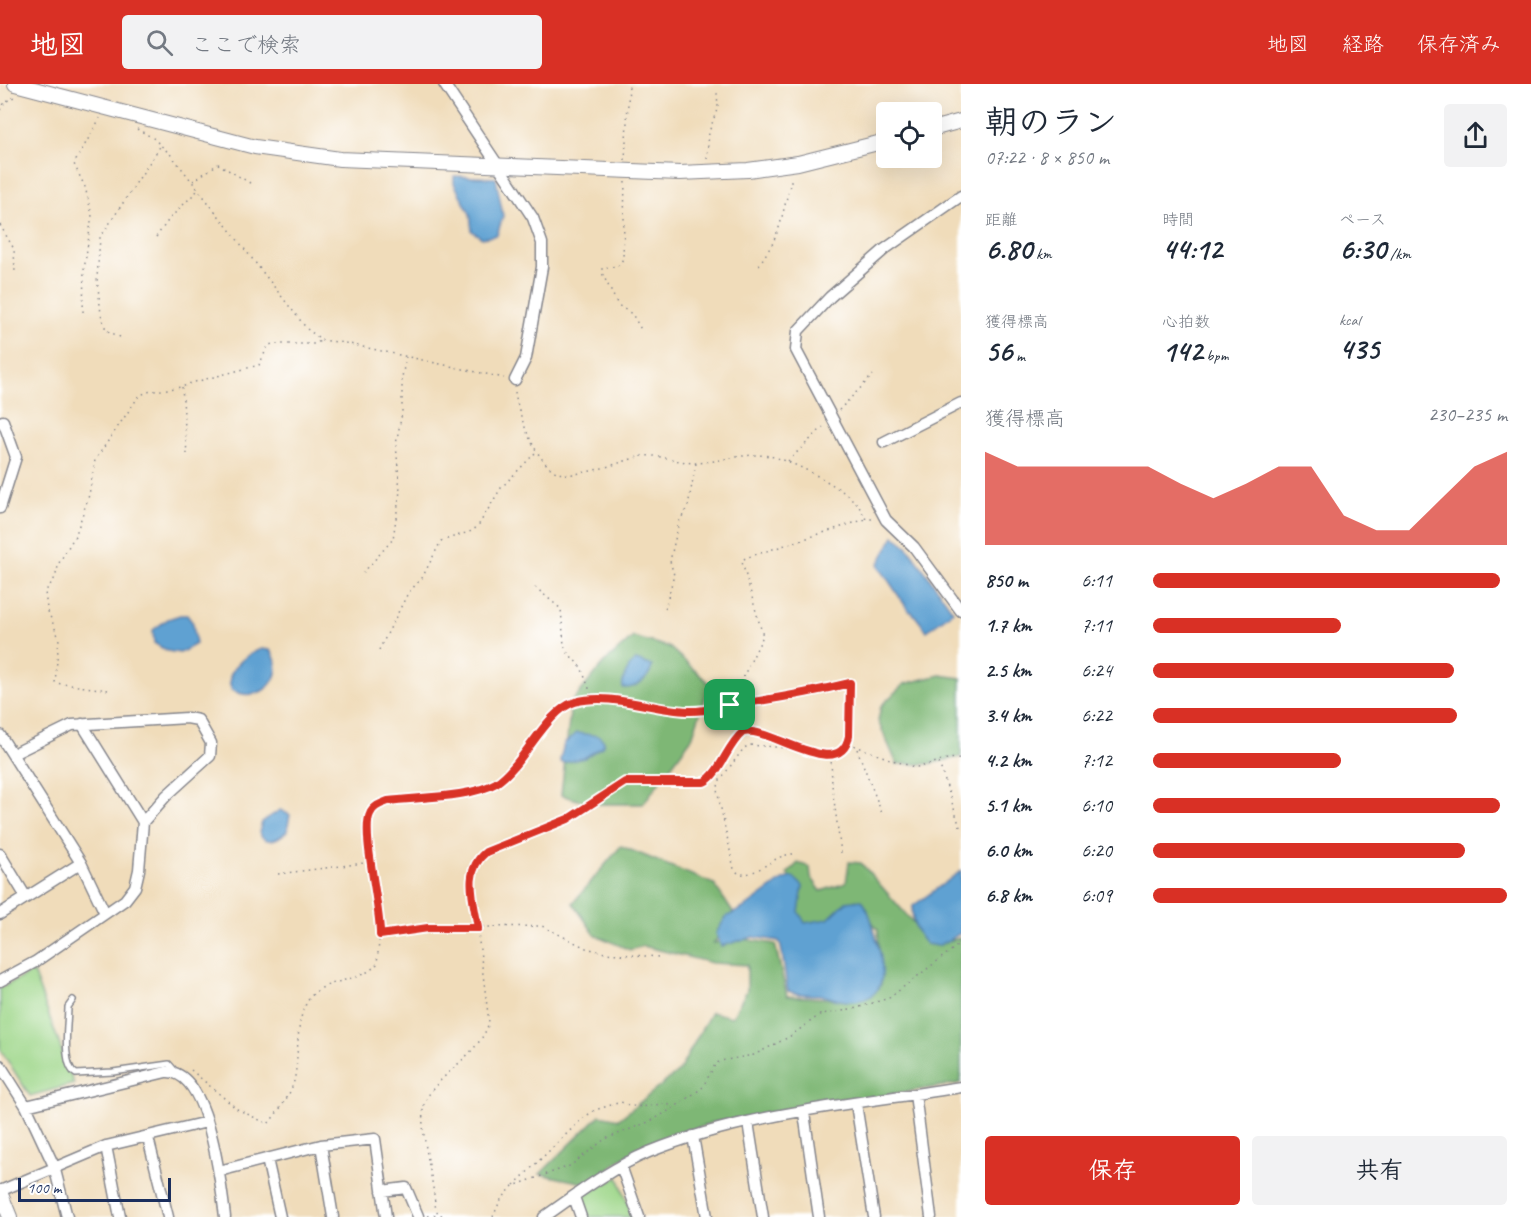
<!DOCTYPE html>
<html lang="ja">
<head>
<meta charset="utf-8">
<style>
	body { margin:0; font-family:Caveat,"Klee One",sans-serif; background:#f2f2f3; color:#1f2937; height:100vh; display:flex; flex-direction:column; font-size:22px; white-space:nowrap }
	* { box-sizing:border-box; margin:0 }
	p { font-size:20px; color:#747a83 }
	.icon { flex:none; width:33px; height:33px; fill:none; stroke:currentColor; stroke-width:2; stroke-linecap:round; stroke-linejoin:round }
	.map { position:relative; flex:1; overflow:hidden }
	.details { display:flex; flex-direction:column; background:#fff; width:570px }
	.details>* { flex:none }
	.buttons { position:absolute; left:876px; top:18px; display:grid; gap:12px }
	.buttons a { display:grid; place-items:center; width:66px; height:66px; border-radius:6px; background:#fff; box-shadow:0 6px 24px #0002; font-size:30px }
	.scale { position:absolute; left:18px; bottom:15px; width:153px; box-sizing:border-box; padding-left:6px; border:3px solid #1b2f5e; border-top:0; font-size:16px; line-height:21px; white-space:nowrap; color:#1b2f5e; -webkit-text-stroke:4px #fff; paint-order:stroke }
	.pin { position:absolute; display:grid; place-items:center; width:51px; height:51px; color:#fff; margin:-26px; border-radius:12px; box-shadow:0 3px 9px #0006 }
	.round { display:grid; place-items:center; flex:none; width:63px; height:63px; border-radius:6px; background:#f2f2f3 }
	.overview { display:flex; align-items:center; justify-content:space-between; height:102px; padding:0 24px }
	h1 { font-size:33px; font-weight:700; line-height:45px }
	.stats { display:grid; grid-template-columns:repeat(3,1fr); gap:9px; height:102px; padding:6px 24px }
	.stats div { display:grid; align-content:center }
	.stats b { font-size:30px; font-weight:700 }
	.stats small { font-size:16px; font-weight:400 }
	.stats p { font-size:16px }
	.chart { height:168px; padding:12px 24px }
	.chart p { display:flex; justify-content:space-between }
	.chart svg { width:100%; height:108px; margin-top:6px; fill:#d93025; opacity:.7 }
	.cta { display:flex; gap:12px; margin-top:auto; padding:12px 24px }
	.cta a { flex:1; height:69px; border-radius:6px; background:#d93025; color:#fff; font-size:24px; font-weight:700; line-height:69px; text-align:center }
	.cta a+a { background:#f2f2f3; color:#1f2937 }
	ul { padding:0 24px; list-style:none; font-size:20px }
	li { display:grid; grid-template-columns:96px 72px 1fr; align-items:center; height:45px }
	li i { height:15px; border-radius:8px; background:#d93025 }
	header { display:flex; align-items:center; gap:36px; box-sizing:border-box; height:84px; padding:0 30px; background:#d93025; color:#fff }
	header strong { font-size:28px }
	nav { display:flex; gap:33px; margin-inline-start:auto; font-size:21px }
	.search { width:420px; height:54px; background:#f2f2f3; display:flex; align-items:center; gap:15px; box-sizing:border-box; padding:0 21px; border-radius:6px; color:#747a83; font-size:22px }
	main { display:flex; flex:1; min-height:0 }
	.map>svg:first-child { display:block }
	.green { fill:#9dd688; stroke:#5c8273; stroke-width:1.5 }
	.forest { fill:#7eb774; stroke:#4c7369; stroke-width:1.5 }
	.water { fill:#5ea1d2; stroke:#3c6898; stroke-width:1.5 }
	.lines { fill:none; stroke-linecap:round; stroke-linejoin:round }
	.service-casing { stroke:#86868c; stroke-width:8 }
	.minor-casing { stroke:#86868c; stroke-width:13 }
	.tertiary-casing { stroke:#86868c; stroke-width:16 }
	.path { stroke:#86868c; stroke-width:1.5; stroke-dasharray:1.5 4.5; stroke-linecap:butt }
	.service { stroke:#fff; stroke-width:5 }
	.minor { stroke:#fff; stroke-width:10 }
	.tertiary { stroke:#fff; stroke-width:14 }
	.route-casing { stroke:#fff; stroke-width:12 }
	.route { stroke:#d93025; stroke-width:8 }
</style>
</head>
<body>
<header>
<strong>地図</strong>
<div class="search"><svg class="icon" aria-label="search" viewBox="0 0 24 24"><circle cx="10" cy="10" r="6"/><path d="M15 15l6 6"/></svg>ここで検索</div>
<nav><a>地図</a><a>経路</a><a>保存済み</a></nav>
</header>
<main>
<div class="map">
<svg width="961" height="1133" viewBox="0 0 961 1133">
	<rect width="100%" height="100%" fill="#fff"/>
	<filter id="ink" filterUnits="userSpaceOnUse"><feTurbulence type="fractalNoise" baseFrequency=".0167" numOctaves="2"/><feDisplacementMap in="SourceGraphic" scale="12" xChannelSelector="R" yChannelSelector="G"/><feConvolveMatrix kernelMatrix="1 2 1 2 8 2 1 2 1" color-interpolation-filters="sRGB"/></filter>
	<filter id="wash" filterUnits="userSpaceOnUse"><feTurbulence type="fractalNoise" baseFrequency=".008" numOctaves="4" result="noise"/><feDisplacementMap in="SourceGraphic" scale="24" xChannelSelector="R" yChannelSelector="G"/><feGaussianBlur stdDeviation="1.35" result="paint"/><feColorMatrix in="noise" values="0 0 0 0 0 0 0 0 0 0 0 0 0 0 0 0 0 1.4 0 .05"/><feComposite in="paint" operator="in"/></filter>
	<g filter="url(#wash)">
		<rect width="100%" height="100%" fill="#f0dcba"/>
		<path class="green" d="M33,888L74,1000L30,1012L0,965V904Z
			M618,1093L633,1133H586L579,1114Z"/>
		<path class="forest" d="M633,553L669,563L710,600L692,654L643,720H591L561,711L571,619L604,579Z
			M940,591L961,594V673L928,680H897L878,637L881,622L904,600Z
			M621,762L714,800L734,830L714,859L736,854L775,860L787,912L837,915L881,901L878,846L856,816L828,836L803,841L795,822L798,802L787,790L798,779L810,783L811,793L821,807L846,799L849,778L861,779L932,860L961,854V999L711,1039L624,1073L588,1100L540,1090L600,1031L619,1035L679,987L711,928L732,933L747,906V881L712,879L643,862L630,866L595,851L573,819Z"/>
		<path class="water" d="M454,92L496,94L503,132L497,151L482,154L472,147L470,130L454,99Z
			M894,452L907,462L953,527L927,547L912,528L909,527L878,481Z
			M180,531H187L193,539L196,560L180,569L167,567L154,559L153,546L168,535Z
			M261,565L270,566C290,591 261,622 232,606C222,587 246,571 261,565Z
			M636,576L652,582C650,594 636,605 623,604C621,596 629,581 636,576Z
			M577,649L599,652L604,657L602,663L584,674L562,679L560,676L564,660Z
			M280,726L290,731L287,747C279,755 266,762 259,749L262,738Z
			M961,787V849L938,862L926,860C917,850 910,835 913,822Z
			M793,793L803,802L799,828L805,839L828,835L846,818L862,816C871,829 874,846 878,861C886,889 886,918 848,917C839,917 829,913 820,911C809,910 799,912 788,907C785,895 783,865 779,857L753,853L721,862L716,849L726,833L747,822L784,795Z"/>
	</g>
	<g filter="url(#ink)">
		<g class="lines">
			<defs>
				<path id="service" d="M73,916L68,923C68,939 61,981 76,990L113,988L169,980L175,987"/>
				<path id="minor" d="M444,0L533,134L542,159V183L526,274L515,296
					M961,112L885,165L830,213L798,247L796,266L886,436L914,463L961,527
					M0,338L3,337L16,373L0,424
					M884,358L961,319
					M82,640L143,738
					M0,651L81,779L0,830
					M0,770L26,813
					M81,779L105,829
					M0,897L35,878L125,816L135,803L139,786L143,738L166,712L210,672L211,659L198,636L187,634L72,641L13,670
					M0,981L26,1022L54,1082L67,1133
					M915,1010L931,1133
					M856,1020L874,1133
					M26,1022L166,988C209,985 221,1100 225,1133
					M804,1029L819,1133
					M748,1038L763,1133
					M693,1052L707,1133
					M148,1054L168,1133
					M321,1061L333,1133
					M106,1062L120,1133
					M267,1075L280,1133
					M621,1082L639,1133
					M219,1087L321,1061L375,1055L386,1133
					M0,1107L106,1062L207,1038
					M382,1107L406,1104L418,1132
					M574,1113L581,1133
					M544,1133C577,1110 611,1084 649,1068C747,1028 857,1020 961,1003"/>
				<path id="tertiary" d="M15,0L255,63L340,75L680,89L748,86L798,79L886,57
					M932,45L961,37
					M0,1108L10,1133"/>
			</defs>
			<use href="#service" class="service-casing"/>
			<use href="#minor" class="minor-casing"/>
			<use href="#tertiary" class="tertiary-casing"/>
			<path class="path" d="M0,26L5,18L14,13
				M137,45L153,54L172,72L307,245L322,256L345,259L504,294
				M707,75L709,48L718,23L717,9
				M625,76L629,0
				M193,97L218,80L250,99
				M625,98L623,175L618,182L602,184V189L618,221L632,230L642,247
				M0,141L14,165L15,189
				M156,153L170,134L197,107
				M759,181L773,159L780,141L792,93
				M83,228L84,186L92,131L85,103L74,80L100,34
				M120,253L106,246L101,230L97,194L100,154L161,61
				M182,303L187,370
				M515,308C518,330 536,381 559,389C575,395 621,378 638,373C655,368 678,379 696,379C721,378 744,368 769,372C789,375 838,401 853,416C859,421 862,428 866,435H874
				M839,326L873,291
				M788,377L823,343
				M363,489L393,455L400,407L396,360L402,329V293L406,273
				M535,503L561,525L564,561L567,568L581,583L593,615
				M665,525L674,491L670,477L679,438L688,422L696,379
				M379,566L408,509L422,494L441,457L472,447L478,442L501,404L537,367
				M108,606L55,599L59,554L47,525L45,508L55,494L59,479L76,450L89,411L95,376L139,312L147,308L182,303L191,299L259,281L268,262L272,260H313L321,257
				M730,620L763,552L742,478L745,474L866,435
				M849,659C854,662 910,683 915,683C931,683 946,670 961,676
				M857,665L883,732
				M831,672L832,701L841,769
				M939,679L961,746
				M793,770C772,771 760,792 739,790L734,785L717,706L720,696L744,664L750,661L800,665
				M278,790L372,778
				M381,851L428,844L542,842L586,864L605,869L659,873
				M191,986L237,1025L268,1040C278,1028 290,1012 294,997C300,972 294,936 309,915C324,893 360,900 377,880L380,846L367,738L373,725L388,717C418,713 470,714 496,699C523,682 546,625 575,618C611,608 652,625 688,627C704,628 718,623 733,621C774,616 810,609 850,599L849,652C841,699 769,642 743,648C727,661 720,690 704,698H625L568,735L486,768L472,783L471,794L489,938C480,972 433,992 424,1021C418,1042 434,1096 435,1121L438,1130L448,1133
				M514,1101L583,1034L595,1026L621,1018C645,1029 654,1016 674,1022
				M428,1132L438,1130
				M493,1133L500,1117L513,1102L570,1082L605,1055L651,1037L675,1023L702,1004L715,981L720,977L754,971L789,953L821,930L850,926L889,914L961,859"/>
			<use href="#service" class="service"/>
			<use href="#minor" class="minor"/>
			<use href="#tertiary" class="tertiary"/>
		</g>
	</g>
	<g class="lines" filter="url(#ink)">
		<defs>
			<path id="route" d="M850,599L849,652C840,699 770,642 743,648C727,661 720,690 704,698H625L568,735L486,768C462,787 474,817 478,844H428L380,851C381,825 361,748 370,730C373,722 381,720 388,717C418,713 470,714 496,699C523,682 546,626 575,618C611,608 651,626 688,627C704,628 718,623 733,621C774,615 809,609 850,599Z"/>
		</defs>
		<use href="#route" class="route-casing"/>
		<use href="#route" class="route"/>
	</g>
</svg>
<div class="buttons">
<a><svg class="icon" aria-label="locate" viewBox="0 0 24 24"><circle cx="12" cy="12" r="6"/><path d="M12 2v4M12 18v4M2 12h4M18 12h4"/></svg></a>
</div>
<div class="scale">100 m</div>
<div class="pin" style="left:730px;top:621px;background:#1e9e55"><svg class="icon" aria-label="arrive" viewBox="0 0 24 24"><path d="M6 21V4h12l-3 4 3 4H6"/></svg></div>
</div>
<section class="details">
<div class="overview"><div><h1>朝のラン</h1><p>07:22 · 8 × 850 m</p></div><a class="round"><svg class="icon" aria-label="share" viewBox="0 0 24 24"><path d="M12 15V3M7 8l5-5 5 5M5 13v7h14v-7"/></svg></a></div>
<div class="stats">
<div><p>距離</p><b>6.80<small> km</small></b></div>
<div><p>時間</p><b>44:12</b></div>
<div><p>ペース</p><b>6:30<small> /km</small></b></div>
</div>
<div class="stats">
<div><p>獲得標高</p><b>56<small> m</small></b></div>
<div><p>心拍数</p><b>142<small> bpm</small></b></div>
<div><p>kcal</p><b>435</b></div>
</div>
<div class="chart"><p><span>獲得標高</span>230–235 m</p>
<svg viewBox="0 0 160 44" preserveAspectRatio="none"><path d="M0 44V6L10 12L20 12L30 12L40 12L50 12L60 19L70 25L80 19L90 12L100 12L110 32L120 38L130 38L140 25L150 12L160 6V44z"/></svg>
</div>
<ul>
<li><b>850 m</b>6:11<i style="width:98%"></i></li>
<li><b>1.7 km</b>7:11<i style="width:53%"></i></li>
<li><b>2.5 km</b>6:24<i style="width:85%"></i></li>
<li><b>3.4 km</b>6:22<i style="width:86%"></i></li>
<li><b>4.2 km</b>7:12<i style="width:53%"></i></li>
<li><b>5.1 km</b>6:10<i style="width:98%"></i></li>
<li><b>6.0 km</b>6:20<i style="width:88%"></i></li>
<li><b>6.8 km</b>6:09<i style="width:100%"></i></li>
</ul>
<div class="cta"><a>保存</a><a>共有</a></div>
</section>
</main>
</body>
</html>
